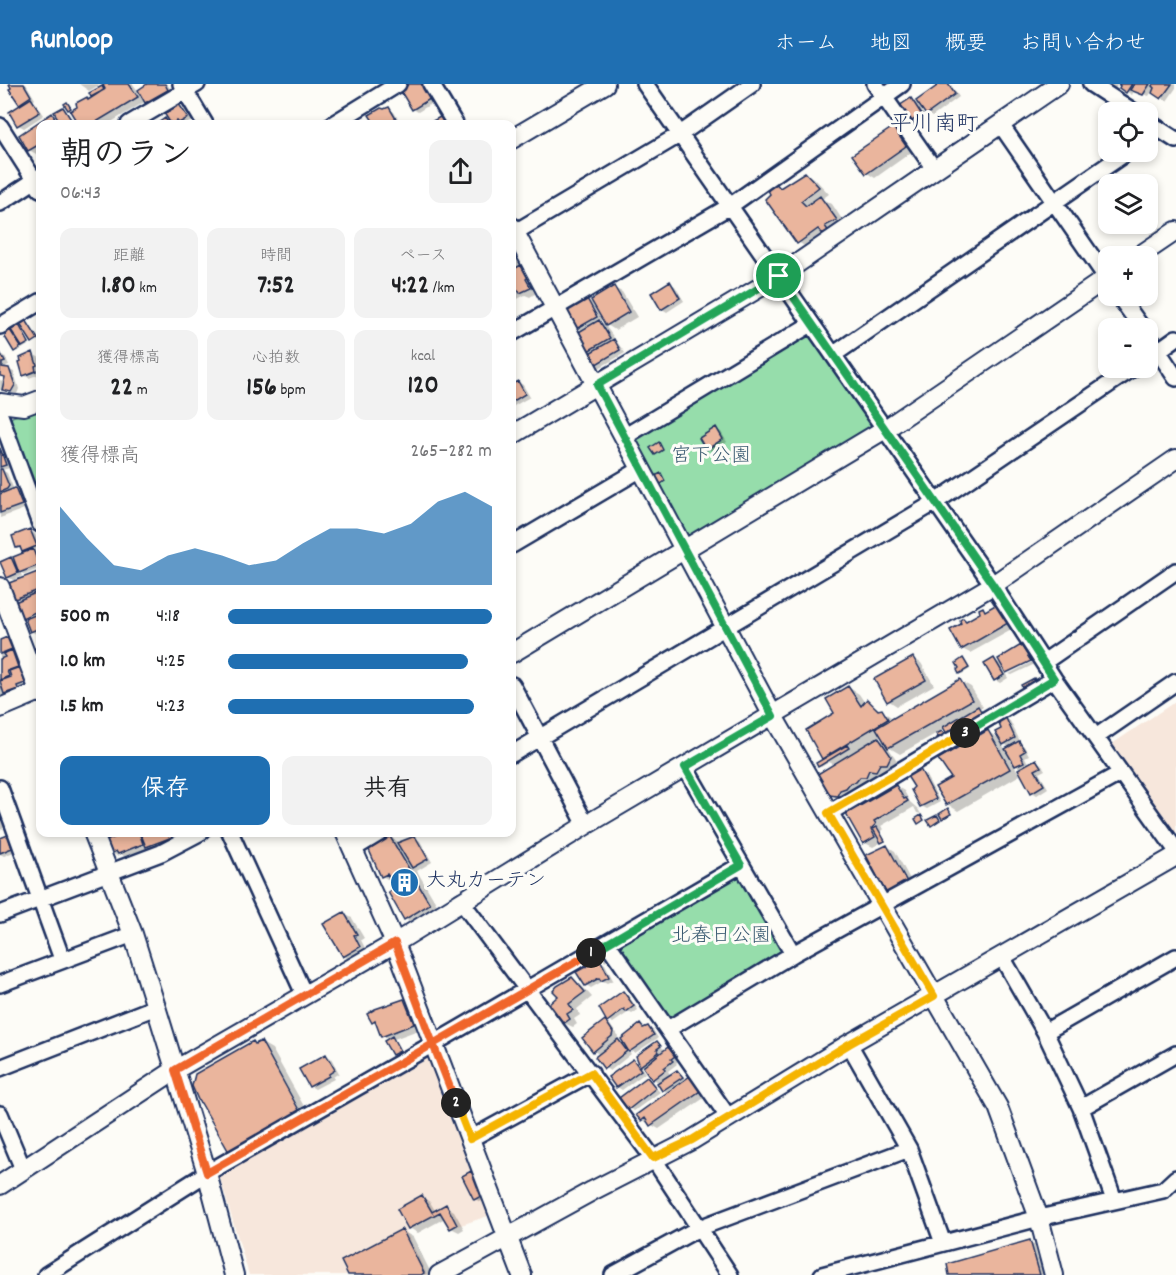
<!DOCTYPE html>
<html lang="ja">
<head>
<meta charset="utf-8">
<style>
	body { margin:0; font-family:Dekko,"Klee One",sans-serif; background:#f2f2f2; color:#202124; height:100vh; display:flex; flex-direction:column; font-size:22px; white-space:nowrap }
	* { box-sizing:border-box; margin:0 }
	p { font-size:20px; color:#757577 }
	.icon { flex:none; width:33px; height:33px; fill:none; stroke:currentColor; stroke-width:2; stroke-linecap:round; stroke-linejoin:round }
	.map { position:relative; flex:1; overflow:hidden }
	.details { position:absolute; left:36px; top:36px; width:480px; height:717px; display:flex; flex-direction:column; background:#fff; border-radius:12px; box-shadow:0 3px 9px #0003 }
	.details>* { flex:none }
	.tools { position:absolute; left:1098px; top:18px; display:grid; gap:12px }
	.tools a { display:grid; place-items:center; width:60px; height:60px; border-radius:12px; background:#fff; box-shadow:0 3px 9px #0003; font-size:30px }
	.pin { position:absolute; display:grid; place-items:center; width:51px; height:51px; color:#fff; margin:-26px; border:3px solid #fff; border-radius:50%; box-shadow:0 2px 6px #0007 }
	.km { position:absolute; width:30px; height:30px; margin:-15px; border-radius:50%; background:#222; color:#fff; font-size:16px; line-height:30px; text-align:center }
	.round { display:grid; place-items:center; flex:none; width:63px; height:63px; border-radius:12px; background:#f2f2f2 }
	.head { display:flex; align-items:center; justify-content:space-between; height:102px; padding:0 24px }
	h1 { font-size:33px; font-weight:800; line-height:45px }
	.figures { display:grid; grid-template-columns:repeat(3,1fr); gap:9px; height:102px; padding:6px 24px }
	.figures div { display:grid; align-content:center; border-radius:12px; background:#f2f2f2; text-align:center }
	.figures b { font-size:26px; font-weight:800 }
	.figures small { font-size:16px; font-weight:400 }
	.figures p { font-size:16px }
	.chart { height:168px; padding:12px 24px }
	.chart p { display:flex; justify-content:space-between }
	.chart svg { width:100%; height:108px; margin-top:6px; fill:#1f6fb2; opacity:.7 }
	.button { display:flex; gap:12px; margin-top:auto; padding:12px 24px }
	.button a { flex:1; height:69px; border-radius:12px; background:#1f6fb2; color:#fff; font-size:24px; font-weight:800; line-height:69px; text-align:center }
	.button a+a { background:#f2f2f2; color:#202124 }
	ul { padding:0 24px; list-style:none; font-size:20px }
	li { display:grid; grid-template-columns:96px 72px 1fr; align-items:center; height:45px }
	li i { height:15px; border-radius:8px; background:#1f6fb2 }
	header { display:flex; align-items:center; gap:36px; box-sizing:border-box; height:84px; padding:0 30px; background:#1f6fb2; color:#fff }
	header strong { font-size:28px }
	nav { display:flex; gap:33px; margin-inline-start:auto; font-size:21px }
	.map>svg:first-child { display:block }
	.built { fill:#f7e7dc }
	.green { fill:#96ddab; stroke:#588684; stroke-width:1.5 }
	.shadow { fill:#0003; fill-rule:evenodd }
	.building { fill:#eab59d; stroke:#1b2f5e; stroke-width:1.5 }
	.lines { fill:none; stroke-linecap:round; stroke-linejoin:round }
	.minor-casing { stroke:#1b2f5e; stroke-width:20 }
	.tertiary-casing { stroke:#1b2f5e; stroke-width:22 }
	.minor { stroke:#fdfcf7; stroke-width:15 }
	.tertiary { stroke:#fdfcf7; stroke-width:18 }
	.split-1-casing { stroke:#fff; stroke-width:12 }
	.split-2-casing { stroke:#fff; stroke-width:12 }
	.split-3-casing { stroke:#fff; stroke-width:12 }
	.split-4-casing { stroke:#fff; stroke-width:12 }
	.split-1 { stroke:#22a559; stroke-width:8 }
	.split-2 { stroke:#f0652b; stroke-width:8 }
	.split-3 { stroke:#f5b400; stroke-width:8 }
	.split-4 { stroke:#22a559; stroke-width:8 }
	.labels { text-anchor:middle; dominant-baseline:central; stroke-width:6; stroke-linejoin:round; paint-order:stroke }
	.park-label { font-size:20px; fill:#3a5a71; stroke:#fdfcf7 }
	.poi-label { font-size:20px; fill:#1b2f5e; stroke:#fdfcf7; text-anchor:start }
	.quarter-label { font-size:22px; fill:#1b2f5e; stroke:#fdfcf7 }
</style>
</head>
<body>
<header>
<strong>Runloop</strong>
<nav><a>ホーム</a><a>地図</a><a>概要</a><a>お問い合わせ</a></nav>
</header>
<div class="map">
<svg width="1176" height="1191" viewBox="0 0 1176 1191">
	<rect width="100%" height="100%" fill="#fdfcf7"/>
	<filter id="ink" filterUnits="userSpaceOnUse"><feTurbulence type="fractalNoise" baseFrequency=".0167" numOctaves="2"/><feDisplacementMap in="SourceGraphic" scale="12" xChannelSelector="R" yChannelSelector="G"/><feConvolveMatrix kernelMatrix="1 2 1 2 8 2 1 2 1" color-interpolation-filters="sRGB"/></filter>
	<g filter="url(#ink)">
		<path class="built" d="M1176,617V754L1112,660Z
			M429,972L491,1131L449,1145L439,1129L406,1147L427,1190L425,1191H249L219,1091L220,1089Z"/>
		<path class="green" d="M807,249L813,251L873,339L871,346L690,454L685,451L633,356Z
			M40,323V397L31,400L8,340L12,333Z
			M734,790L741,791L785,868L673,935L666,933L619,863V859Z"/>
		<path class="shadow" d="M11,0H26L35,15L33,17L36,19L44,31L24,44L18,41L11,28L23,21L20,19Z
			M79,0H101L89,7Z
			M108,0H133L138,7L153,0H167L173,9L151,21L146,17L108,40H80L71,26L69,25L67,19L73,27L87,14L90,16L94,14L92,12L104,5L105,7Z
			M412,0H423L427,2L434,18L418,28L413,25Z
			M943,0L951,1L959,13L932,33L921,26L926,34L913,42L908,39L911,16L916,19Z
			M1107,0H1118L1115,5Z
			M1120,0H1176V4L1167,17L1152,7L1149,12L1134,7L1132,11L1121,4Z
			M179,22L184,25L192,37L186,40H172Z
			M63,25L66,27H63L72,40H40V69L38,71L29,66L21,51L52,31L60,36Z
			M389,25L394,28L401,40H376L371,31Z
			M893,45L901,49L913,67L875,94L867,89L854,71Z
			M805,89L816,96L829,110L822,115L832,120L847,143L809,165L798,158L774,99L783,104Z
			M512,171L516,173L521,182L529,187L538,208L530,213L525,211L512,218Z
			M670,199L675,202L684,217L667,228L662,225Z
			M614,204L622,208L637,233L615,246L607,241L603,235L599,237L604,240L625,269L599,284L594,281L593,269L589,266L583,247L578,244L585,213L591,218Z
			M19,243L30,260L17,268L7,249Z
			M0,270L5,272L9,281L6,282L7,285L14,288L19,305L17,310L0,306V296L5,298L6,294L0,292Z
			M33,270L40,274V290L29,294L24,291Z
			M518,298L523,301L530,313L512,323V302Z
			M716,345L721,348L727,358L713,368L708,365Z
			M0,356L3,364L0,365L5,368L10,384L2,386L7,389L14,406L20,408L27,424L0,434Z
			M30,447L35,450L40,463L34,467L38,470L40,477V484L25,491L20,488L22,492L13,496L8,493L11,475L16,478L27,469L17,463Z
			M40,488V549L36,550L31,547L26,535L23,533L22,517L17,514L11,500Z
			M997,522L1015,544L970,569L962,565L967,538L982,530L983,525L987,527Z
			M7,555L12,558L16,568L14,569L17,571L30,602L21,605L22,607L11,612L4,608L6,613L0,616V557ZM6,579L13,594L8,595Z
			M1021,563L1026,566L1032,575L1008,587V589L1004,587L1008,594L1000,599L995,596L994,576L1003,581Z
			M913,574L921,579L934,601L897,622L889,617L876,596Z
			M964,576L970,585L962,590L960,589Z
			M1034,577L1035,580L1012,591L1009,590Z
			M960,597L971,603L983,623L979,625L986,632L953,652L945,644L940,647L946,652L940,654L937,649L900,670L888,663L898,678L895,684L888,683L884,690H878L874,697L864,702L858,703L854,708L838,715L830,710L835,681L829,678L821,683L819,682L824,676L808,647L836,630L848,603L859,610L865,619L867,617L894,635ZM882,652L888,660L877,654Z
			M1005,634L1010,637L1020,657L1018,658L1024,662L1029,671L1025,673L1029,681L1036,677L1041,680L1045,686L1039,689L1048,704L1037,711L1032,708L1022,685L1013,680L1020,691L958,727L947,720L953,694L988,648L1002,656ZM1001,658L1011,664L1006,667Z
			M920,687L925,690L940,718L927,725L921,722L913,706L915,704Z
			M896,702L904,707L910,718L918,725L921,730L917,729L914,723L881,742L884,745L881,748L886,758H882L873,763L865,759L848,731Z
			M0,729L5,739L4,744L0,746Z
			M131,748H177L179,755L124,772L121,770L117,772L112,769Z
			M8,752L13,755L16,767L4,772L0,770V755Z
			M389,752L400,759L415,754L420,757L432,778L417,787L440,826L416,842L405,835L394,799L382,792Z
			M887,762L895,767L914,803L895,813L887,808Z
			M344,830L352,834L364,854L361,856L367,868L352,877L344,872Z
			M605,871L609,875L605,878L602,873Z
			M600,877L605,880L613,896L607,899L603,897L591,904L586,901Z
			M572,895L580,900L592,913L577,925L580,931L574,935L577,940L573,943L564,939L560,912Z
			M623,908L628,911L638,926L632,930L629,928L613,939L608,936Z
			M404,917L412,922L421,945L394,955L401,968L396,971L389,955L383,952L378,941L373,938Z
			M605,938L610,941L618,952L616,959L619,957L628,962L640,942L653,946L658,954L635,969L627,964L631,970L610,987L605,984L600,971L594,967Z
			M260,958L272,965L310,1033L241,1073L255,961Z
			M657,959L666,967L668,965L673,968L679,976L676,979L677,980L668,987L671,992L677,987L687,996L690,994L698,999L707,1012L659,1045L642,1036L669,1009L663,1006L660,999L653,995L644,983L641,981Z
			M326,971L331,974L339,989L333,993L334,995L315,1005L310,1002Z
			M633,976L638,979L645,989L622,1006L617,1003Z
			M647,995L660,1008L634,1027L629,1024Z
			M471,1089L476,1092L488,1114L480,1118L475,1115Z
			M422,1113L430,1118L436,1128L446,1122L454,1127L464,1145L459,1148L451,1144L445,1134L418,1149L409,1144L399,1126Z
			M402,1147L413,1153L432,1191H350Z
			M1030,1158L1041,1164L1048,1191H951Z"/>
		<path class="building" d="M9,0H24L31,12L19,20L9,5L11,4Z
			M105,0H129L138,13L93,40H78L70,27L77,23L76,19L87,13L88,16L105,5L103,1Z
			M147,0H165L168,6L145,19L138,6Z
			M409,0H423L430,15L412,26L400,6Z
			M940,0H948L955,10L926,31L916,17Z
			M1118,0H1132L1126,9L1119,4L1120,2Z
			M1134,0H1150L1143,11L1130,6Z
			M1153,0H1172L1161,15L1152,9L1154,4L1152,2Z
			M102,2L104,6L91,13L89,9Z
			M31,14L40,28L17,42L9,28Z
			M911,14L922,31L907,40L896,24Z
			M67,18L71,24L68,26L64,20Z
			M179,20L188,34L179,39L177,37L171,40L164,29Z
			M63,23L74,40H61L54,28Z
			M389,23L399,40H375L369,31L381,24L384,25Z
			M52,29L58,40H40V60L28,67L19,51Z
			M442,32L447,40H427Z
			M165,34L169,40H159L158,39Z
			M893,43L906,62L866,90L852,71Z
			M805,88L819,103L801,117L806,122L820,112L837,136L825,142L829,148L822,149L818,145L797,160L765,115L770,110L766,102L774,97L780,104Z
			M521,181L529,193L526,195L531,204L520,209L518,206L512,210V186Z
			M670,197L680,214L661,226L651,209Z
			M614,202L629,228L606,242L591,216Z
			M585,211L597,233L576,245L564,224Z
			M26,236L38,255L32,259L20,240Z
			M599,236L610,254L588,267L577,249Z
			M19,241L29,259L22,263L11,246Z
			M10,246L21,263L14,268L5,253L6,248Z
			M614,255L620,266L593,282L586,271Z
			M0,268L5,278L2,279V283L9,284L15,301L11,308L2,306L5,293L0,292Z
			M33,268L37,281L35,282L36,287L23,292L19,278L21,277L20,274Z
			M518,297L525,310L512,318V300Z
			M716,343L723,355L706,366L699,354Z
			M659,358L663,366L655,371L650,364Z
			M0,364L6,381L0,383Z
			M0,385H2L9,402L7,405L0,408Z
			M661,389L665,397L658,402L653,393Z
			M40,399V421L33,402Z
			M15,404L22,421L0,429V410Z
			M30,445L37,462L22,468L20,463L16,464L12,452Z
			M33,465L39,481L19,489L13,473Z
			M11,473L18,489L7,494L0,478Z
			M40,487V505L15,515L9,499Z
			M40,507V526L22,534L15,518Z
			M997,520L1008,539L961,566L950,546L961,540L960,536L963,534L966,537L980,529L979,525L983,523L985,527Z
			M40,529V544L30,548L25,535Z
			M7,553L12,565L0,570V556Z
			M40,559V581L33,565L39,563L38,560Z
			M1021,561L1031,577L1006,589L998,575Z
			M12,566L18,583L7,587L9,592L0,596V575L5,573L3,570Z
			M913,573L926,596L887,618L874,595Z
			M963,574L969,584L959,590L957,586L959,584L956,579Z
			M994,574L1004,591L994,597L984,580Z
			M20,583L25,599L17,602L18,605L4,610L0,597L11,593L9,587Z
			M1034,594L1035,597L1023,605L1021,601Z
			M960,595L972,616L888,664L876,644Z
			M848,602L861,622L867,615L878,626L882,625L888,635L822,675L806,646L834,629L826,615Z
			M978,622L982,629L947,650L943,643Z
			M1005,632L1015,654L1003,661L995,648L1001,645L998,637Z
			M988,646L1010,685L946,721L935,703L951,694L938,675Z
			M942,647L945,651L939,655L936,650Z
			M878,653L891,672L887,680H880L876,687L869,686L866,693H860L856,698L850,699L846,704L840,706L837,712L829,711L816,691Z
			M1019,657L1025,667L1020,670L1024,678L1015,682L1005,665Z
			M847,661L849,664L818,683L816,679Z
			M1036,675L1041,683L1035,686L1044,701L1031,709L1018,685Z
			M920,685L936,715L920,723L911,706L914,703L907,692Z
			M896,701L904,715L906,714L908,717L874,737L876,740L871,745L875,753L863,760L846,730Z
			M948,724L951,730L942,735L939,730Z
			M921,731L924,736L918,740L915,735Z
			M937,731L940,736L931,742L927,736Z
			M877,743L885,757L881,759L873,745Z
			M127,748H139L143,760L118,770L116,767L111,770L106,757Z
			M140,748H174L175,752L146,763Z
			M8,751L12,764L0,769V754Z
			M389,751L430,820L404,836L388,808L395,803L387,790L381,793L369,766L371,762Z
			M415,752L428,775L412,784L397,759Z
			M887,761L907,798L886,809L866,771Z
			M344,828L357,850L354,851L360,863L343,873L323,840Z
			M600,875L609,893L601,897L599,894L585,902L576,888Z
			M572,893L585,908L569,920L573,926L567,930L570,935L563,940L549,920L558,912L553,907L557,902Z
			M623,907L634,922L626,928L624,925L607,938L599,924Z
			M404,915L414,940L381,953L375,937L372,939L367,930L375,925Z
			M605,936L613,948L612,952L593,968L582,954Z
			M640,940L643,944L648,942L654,951L629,968L621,955Z
			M392,952L400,967L392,971L384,957Z
			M618,955L627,967L604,985L595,973Z
			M253,957L255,960L261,957L299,1026L298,1030L229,1068L201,1019L199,1018L192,1002L195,990Z
			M657,957L661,962L657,965L659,968L640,982L636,972Z
			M668,963L675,972L671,975L673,977L664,984L665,986L652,996L643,983Z
			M326,970L335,986L329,990V992L309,1003L299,985Z
			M633,975L641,986L616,1004L608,993Z
			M677,986L683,993L662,1007L657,999Z
			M690,992L700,1007L650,1042L645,1034L641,1037L636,1031Z
			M647,993L656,1004L628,1026L619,1014Z
			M471,1087L483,1111L474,1116L462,1092Z
			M422,1111L432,1128L446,1120L457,1141L450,1145L440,1128L408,1145L397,1125Z
			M402,1145L424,1189L421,1191H348L341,1177Z
			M1030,1156L1040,1191H949L947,1180Z"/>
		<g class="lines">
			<defs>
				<path id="minor" d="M181,0L205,40
					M431,0L455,40
					M645,0L993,501L1054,595L1176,766
					M875,0L935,86
					M1091,0L1134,28
					M1148,38L1176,56
					M129,40L197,0
					M333,40L398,0
					M1001,41L1108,196
					M0,42L40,105
					M0,119L40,93
					M512,150L679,51L752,0
					M1119,212L1142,244
					M0,242L40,218
					M512,249L730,122L902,0
					M1148,252L1176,294
					M833,271L1127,68
					M1148,274L1176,254
					M0,331L40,440
					M624,353L811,240
					M512,461L641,385
					M1044,578L1176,487
					M512,601L586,741
					M1096,653L1176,598
					M512,670L934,419L1133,284
					M685,683L793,870
					M0,704L62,875
					M829,729L1054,595
					M230,748L304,910
					M353,765L381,748
					M461,817L653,1074L730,1191
					M0,830L161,769L201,748
					M608,860L729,1034
					M1002,873L1045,948L1081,1024L1114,1116
					M0,900L133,850
					M668,945L793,870L1121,689
					M1045,948L1176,873
					M849,960L909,1065L943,1159
					M0,984L156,923
					M1081,1024L1176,970
					M0,1030L23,1085
					M470,1055L591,989
					M46,1191L207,1089L433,960L741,781
					M613,1191L699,1144L909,1065
					M822,1191L1039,1134L1163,1106L1176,1094"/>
				<path id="tertiary" d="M512,55L605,0
					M512,143L773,632L998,1023L1039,1134L1054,1191
					M1139,172L1176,147
					M0,319L24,322L40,316
					M512,351L779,192L1059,0
					M0,503L40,609
					M512,569L890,342L1108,193
					M0,624L40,607
					M93,748L133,850L156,923L207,1089L234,1191
					M345,748L395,859L522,1191
					M0,1101L175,986L395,859L586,741L993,501L1176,375
					M439,1191L592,1107L692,1056L849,960L1176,772"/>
			</defs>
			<use href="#minor" class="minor-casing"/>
			<use href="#tertiary" class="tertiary-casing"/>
			<use href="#minor" class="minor"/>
			<use href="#tertiary" class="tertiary"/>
		</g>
	</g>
	<g class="lines" filter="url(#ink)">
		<defs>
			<path id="split-1" d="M591,869L741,781L685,683L773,632L597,301L779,192"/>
			<path id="split-2" d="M456,1019L433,960L207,1089L175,986L395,859L433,960L591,869"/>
			<path id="split-3" d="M456,1019L470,1055L591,989L653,1074L692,1056L849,960L934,912L828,729L965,649"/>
			<path id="split-4" d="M779,192L993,501L1054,595L965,649"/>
		</defs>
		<use href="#split-1" class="split-1-casing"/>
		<use href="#split-2" class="split-2-casing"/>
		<use href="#split-3" class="split-3-casing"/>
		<use href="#split-4" class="split-4-casing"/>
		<use href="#split-1" class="split-1"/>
		<use href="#split-2" class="split-2"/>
		<use href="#split-3" class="split-3"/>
		<use href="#split-4" class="split-4"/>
	</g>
	<defs>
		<symbol id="building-disc" viewBox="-11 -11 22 22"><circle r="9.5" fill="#1f6fb2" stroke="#fdfcf7"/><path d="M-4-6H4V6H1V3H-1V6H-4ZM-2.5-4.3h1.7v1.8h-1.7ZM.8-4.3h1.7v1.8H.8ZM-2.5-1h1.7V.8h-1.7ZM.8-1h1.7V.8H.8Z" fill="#fff"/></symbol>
	</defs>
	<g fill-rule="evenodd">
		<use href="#building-disc" x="388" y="782" width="33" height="33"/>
	</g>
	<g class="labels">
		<g class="park-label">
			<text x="711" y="373">宮下公園</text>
			<text x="721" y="853">北春日公園</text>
		</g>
		<g class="poi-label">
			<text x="426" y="798">大丸カーテン</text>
		</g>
		<g class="quarter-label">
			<text x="934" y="41">平川南町</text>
		</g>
	</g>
</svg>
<div class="tools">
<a><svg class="icon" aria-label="locate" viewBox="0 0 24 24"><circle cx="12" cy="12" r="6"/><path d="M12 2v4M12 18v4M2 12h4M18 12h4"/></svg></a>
<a><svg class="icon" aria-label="layers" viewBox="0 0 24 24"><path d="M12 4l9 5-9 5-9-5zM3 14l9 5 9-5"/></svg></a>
<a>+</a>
<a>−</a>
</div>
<div class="pin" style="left:779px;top:192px;background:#1e9e55"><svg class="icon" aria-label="arrive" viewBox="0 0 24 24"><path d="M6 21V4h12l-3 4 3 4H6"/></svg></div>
<b class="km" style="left:591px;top:869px">1</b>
<b class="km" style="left:456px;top:1019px">2</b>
<b class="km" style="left:965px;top:649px">3</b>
<section class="details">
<div class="head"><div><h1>朝のラン</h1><p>06:43</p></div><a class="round"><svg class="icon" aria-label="share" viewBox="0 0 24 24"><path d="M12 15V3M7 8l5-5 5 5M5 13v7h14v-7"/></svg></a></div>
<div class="figures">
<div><p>距離</p><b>1.80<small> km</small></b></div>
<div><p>時間</p><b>7:52</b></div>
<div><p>ペース</p><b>4:22<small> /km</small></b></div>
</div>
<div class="figures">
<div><p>獲得標高</p><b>22<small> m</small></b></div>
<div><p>心拍数</p><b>156<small> bpm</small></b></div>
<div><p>kcal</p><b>120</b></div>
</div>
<div class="chart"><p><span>獲得標高</span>265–282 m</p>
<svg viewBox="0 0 160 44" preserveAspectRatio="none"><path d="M0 44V12L10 25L20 36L30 38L40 32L50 29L60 32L70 36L80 34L90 27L100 21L110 21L120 23L130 19L140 10L150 6L160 12V44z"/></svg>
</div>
<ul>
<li><b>500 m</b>4:18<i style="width:100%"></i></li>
<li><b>1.0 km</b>4:25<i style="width:91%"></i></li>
<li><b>1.5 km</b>4:23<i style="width:93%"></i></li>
</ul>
<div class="button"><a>保存</a><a>共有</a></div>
</section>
</div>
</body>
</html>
